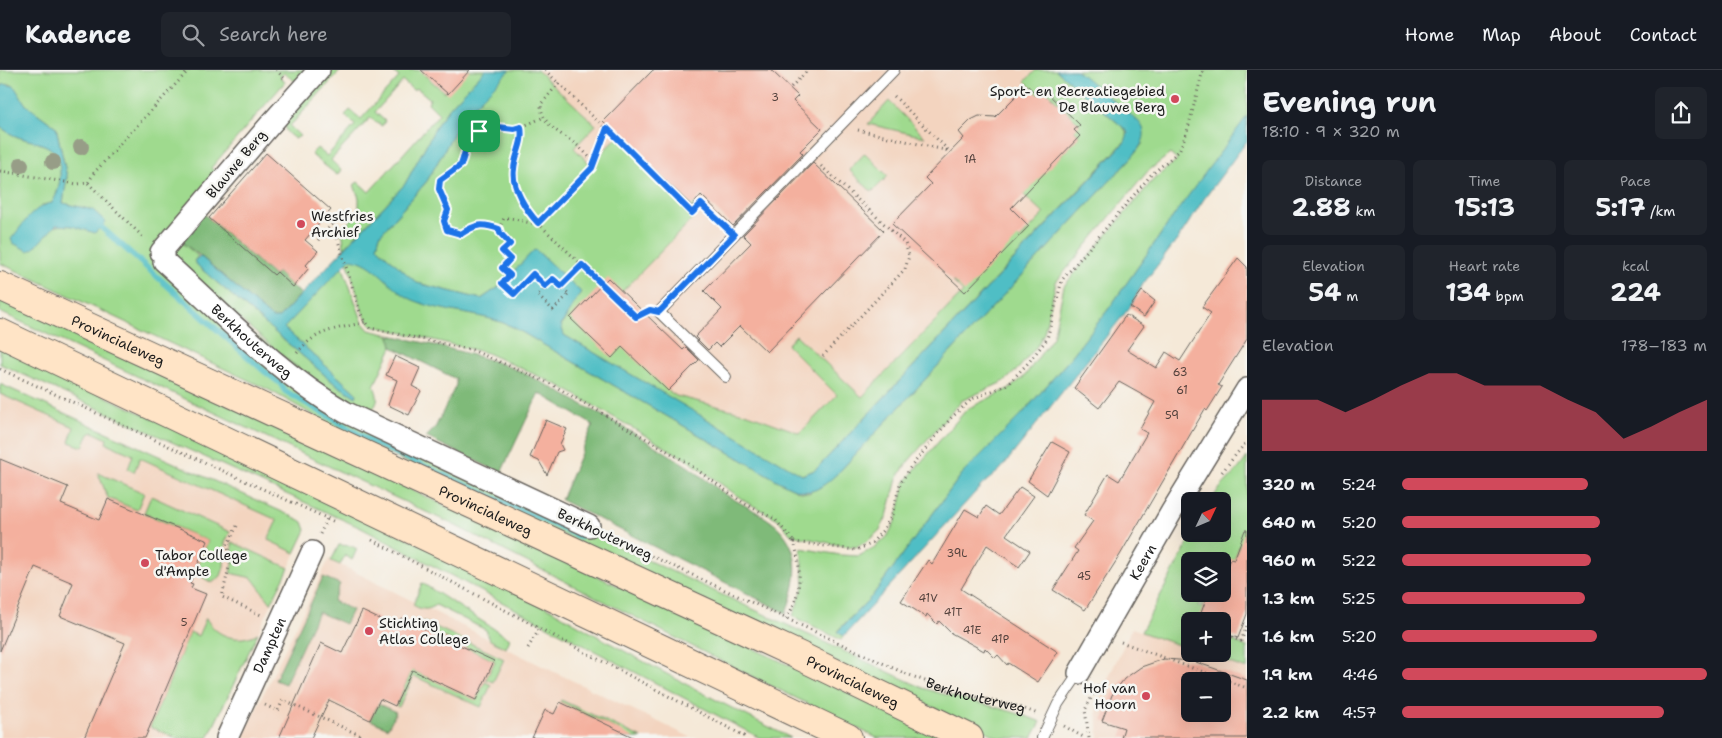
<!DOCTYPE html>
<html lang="en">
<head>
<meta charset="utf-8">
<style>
	body { margin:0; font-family:"Shantell Sans",sans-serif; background:#20242c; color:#f1f3f6; height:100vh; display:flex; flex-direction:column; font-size:19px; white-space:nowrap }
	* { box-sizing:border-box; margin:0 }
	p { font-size:16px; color:#9ea1a6 }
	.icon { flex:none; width:28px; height:28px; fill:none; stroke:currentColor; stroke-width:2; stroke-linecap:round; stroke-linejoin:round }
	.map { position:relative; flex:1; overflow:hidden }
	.details { display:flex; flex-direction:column; background:#171b24; width:475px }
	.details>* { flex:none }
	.needle { width:32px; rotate:46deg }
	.fabs { position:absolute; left:1181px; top:422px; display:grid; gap:10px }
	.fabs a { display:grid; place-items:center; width:50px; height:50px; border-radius:8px; background:#171b24; box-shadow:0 5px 20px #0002; font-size:25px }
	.pin { position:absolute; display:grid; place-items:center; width:42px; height:42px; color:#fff; margin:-21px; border-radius:10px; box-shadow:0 2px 8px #0006 }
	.round { display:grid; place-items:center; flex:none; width:52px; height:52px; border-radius:8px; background:#20242c }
	.overview { display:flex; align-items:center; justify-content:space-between; height:85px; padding:0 15px }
	h1 { font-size:28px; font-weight:700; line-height:38px }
	.figures { display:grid; grid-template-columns:repeat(3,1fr); gap:8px; height:85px; padding:5px 15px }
	.figures div { display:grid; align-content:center; border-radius:8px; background:#20242c; text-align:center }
	.figures b { font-size:25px; font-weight:700 }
	.figures small { font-size:14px; font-weight:400 }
	.figures p { font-size:14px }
	.chart { height:140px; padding:10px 15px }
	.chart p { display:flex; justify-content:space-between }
	.chart svg { width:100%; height:90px; margin-top:5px; fill:#d1495b; opacity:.7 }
	ul { padding:0 15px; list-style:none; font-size:16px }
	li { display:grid; grid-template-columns:80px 60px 1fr; align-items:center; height:38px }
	li i { height:12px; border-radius:6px; background:#d1495b }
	header { display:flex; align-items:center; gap:30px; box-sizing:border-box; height:70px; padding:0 25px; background:#171b24; border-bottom:1px solid #363941 }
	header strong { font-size:24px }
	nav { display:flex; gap:28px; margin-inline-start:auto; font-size:18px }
	.search { width:350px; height:45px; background:#20242c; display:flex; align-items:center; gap:12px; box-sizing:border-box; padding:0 18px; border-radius:8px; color:#9ea1a6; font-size:19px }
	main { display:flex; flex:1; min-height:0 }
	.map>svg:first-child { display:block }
	.built { fill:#f3d4bf; fill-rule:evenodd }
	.green { fill:#9fda8e; stroke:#5e7b55 }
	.forest { fill:#7fba79; stroke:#4e6b4a }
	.water { fill:#50bec5; stroke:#366d70 }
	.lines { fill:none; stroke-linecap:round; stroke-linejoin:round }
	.stream { stroke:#50bec5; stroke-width:6 }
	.building { fill:#f4b09e; fill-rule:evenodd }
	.service-casing { stroke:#68645e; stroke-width:12 }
	.minor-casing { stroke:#68645e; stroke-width:24 }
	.secondary-casing { stroke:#68645e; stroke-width:30 }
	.path { stroke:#68645e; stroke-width:3; stroke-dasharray:1 4; stroke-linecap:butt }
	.service { stroke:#fff; stroke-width:10 }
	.minor { stroke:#fff; stroke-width:21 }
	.secondary { stroke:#ffe4c6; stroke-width:28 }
	.tree { fill:#979d87 }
	.route-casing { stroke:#fff; stroke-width:10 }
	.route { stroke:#1a73e8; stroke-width:6 }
	.poi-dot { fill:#d1495b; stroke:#f6f6f2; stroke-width:2 }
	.labels { text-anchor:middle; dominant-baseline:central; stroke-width:5; stroke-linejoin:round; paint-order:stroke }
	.number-label { font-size:11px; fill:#52413c }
	.poi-label { font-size:14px; fill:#1c1c1c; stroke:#f6f6f2; text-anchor:start }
	.street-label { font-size:14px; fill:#1c1c1c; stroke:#f6f6f2 }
</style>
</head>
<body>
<header>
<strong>Kadence</strong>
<div class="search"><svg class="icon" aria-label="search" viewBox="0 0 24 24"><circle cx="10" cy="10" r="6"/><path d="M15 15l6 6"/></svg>Search here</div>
<nav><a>Home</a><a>Map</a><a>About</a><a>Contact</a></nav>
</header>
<main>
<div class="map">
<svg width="1247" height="668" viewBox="0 0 1247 668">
	<rect width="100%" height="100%" fill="#f6f6f2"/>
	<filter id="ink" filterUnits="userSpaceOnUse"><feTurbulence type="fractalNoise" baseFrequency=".02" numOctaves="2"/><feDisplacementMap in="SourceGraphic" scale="10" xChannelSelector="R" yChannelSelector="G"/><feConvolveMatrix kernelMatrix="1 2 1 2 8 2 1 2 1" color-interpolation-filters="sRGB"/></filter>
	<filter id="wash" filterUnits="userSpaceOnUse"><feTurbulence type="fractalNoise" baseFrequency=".0096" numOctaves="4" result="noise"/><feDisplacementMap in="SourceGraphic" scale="20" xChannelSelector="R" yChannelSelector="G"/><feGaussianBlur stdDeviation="1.12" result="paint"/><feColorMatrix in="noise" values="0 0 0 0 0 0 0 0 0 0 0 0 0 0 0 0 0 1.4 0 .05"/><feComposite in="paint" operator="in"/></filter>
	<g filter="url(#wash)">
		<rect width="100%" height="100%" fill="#f5e9d8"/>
		<path class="built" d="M510,0H1056L1125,59L872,340L773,390L568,268Z
			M0,314L303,452L306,460L302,470L208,668H0Z
			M329,489L542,596L692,668H242Z
			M1132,558L1190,579V584H1202L1247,599V668H1099L1097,640L1106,613ZM1190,611H1222V644H1190Z"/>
		<path class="green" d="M0,0H309L297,13L284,3L280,7L285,12L211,98L219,105L155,191L406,378L923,618C962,631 1003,636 1041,652L1032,668H1000L967,653L350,366L269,320L0,193V56C22,78 58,64 60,99C61,111 58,123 52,133L42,135L50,160C63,150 82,157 95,163L93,140L63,133L67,107L56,57L26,35L11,14L2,15L0,19Z
			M330,0H341L290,56L300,66L295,69C288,64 282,60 286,50Z
			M391,0H419L444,22L465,0H485L450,37L438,53L405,114L344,178L343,166L340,163L359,140V128L354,115L358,112L369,122L439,44L428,33L430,29L417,18L413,20L403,11L375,42L385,51L382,56L370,48L331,90L341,100L337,105L313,86L312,83L317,78L327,86L355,55L345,45L350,40L361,49L399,7Z
			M510,0H537L596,55L574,78L590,94L635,50L674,114L701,140L613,231L622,276L669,321L676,326L748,344L800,363L837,325L787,275L796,265L862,327L963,222L953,212L959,203L1009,158L1020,169L1044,144L1023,124L1080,66L1074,59L1080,54L1044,19L1038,24L1025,11L1036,0H1056L1125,59L1128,68L824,391L815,400L801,405L564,265L561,256L581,222L537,181H534L499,217L481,229L417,213L380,180L377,176L380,165L427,111L463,47Z
			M1068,0H1247V58L1177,141L1110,237L1068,291L1022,344L962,404L873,525L837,561L844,566L841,570L793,546L804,515L801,478L840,485L859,486L875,477L887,467L896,450L905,413L915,399L967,339L1010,318L1024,307L1053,267L1064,216L1153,110L1177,90L1170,84L1147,102L1056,212L1044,263L1037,276L1018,299L1005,311L961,331L906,394L897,409L887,446L880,460L869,470L857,477L844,476L791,465L778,449L746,432L689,391L560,316L487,283L371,255L363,243L347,190C366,182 391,218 407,226C440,244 480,241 513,257L782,413L800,422L809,423L839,402L1133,86L1143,73Z
			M889,31L925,67L868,54Z
			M865,83L888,106L872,122L849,100Z
			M180,171L198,186L194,191L199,197L334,313L356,327L357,324L284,258L342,195L363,253L369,260L390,265L392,277L374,316C379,328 379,334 369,342L336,331L176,195L173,181Z
			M0,229L946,668H877L733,597L456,456L0,242Z
			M0,277L520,521C608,574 699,622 791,668H760L361,458L0,294Z
			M0,314L300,450L303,452L306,460L295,483L268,470L277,450L140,388L134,402L128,399L133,385L106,373L107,369L93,362L89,364L83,377L69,372L74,357L0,324Z
			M1247,387V477L1240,474L1234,490L1229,489L1223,506L1222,491H1190V524H1208L1204,535L1199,533L1198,536L1204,538L1199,551L1193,549L1190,551V579L1141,562L1193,464H1222V431H1211C1220,414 1237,404 1247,387Z
			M98,403L144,423L137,440L108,428Z
			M151,426L230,462L225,473L224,497L221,506L212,513L195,503L208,471L144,443Z
			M232,472L289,498L271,533L252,508L230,503L233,495Z
			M339,475L351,476L357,479L352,490L345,485L340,495L331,491Z
			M422,513L510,569L506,578L490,570L486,560L436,535C428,541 421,540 413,535Z
			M206,548C216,567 239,574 258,563L208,668H176L150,657L190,562L198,566Z
			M423,551L504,589L493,612L486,609L495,591L420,556Z
			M1223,566L1247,577V599L1202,584H1222Z
			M412,600L476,630L485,612L491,615L481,637L414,606L399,637L396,636Z
			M561,630L642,668H616L619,660L560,632Z"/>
		<path class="forest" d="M203,143L274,206L277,202L301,224L279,248H272L203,188L180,171Z
			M390,265C429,274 469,282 507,296C530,305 553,318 574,330C613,351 652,373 689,397C700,405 711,414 722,422C744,437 775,447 788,470C802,494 794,520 786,543L561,430L593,355L539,323L501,403L426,367L435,358L456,315V309L392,277Z
			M323,507L340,514L333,531L352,540L345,554L318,542L285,614L275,610Z
			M378,634L396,642L388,658L370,650Z"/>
		<path class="water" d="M485,0H510L463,47L427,111L380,165L377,176L380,180L417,213L481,229L499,217L534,180L537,181L581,222L561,255L564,265L802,405L815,400L824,391L1125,72L1128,63L1125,59L1056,0H1076L1138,51C1150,63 1142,75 1133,86L839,402C817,422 810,428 782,413L513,257C482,242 445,244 413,230C390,220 376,191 350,189L284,258L357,324L356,327L334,313L199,197L194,191L200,186L272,248H279L405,114L438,53L450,37Z
			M4,14L14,16L26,35L56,57L67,107L63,133L93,140L106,152L95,163L72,156L56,155L33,179L28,181L13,173L11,169C23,155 33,136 52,133C58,123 61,111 60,99C58,64 22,78 0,56V19Z
			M1247,46V71L1204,129L1178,169L1143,214L1130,237L1000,400L983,414L844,566L837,562L873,525L962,404L1022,344L1068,291L1110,237L1177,141Z"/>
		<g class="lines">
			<path class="stream" d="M101,157L263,300L280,313L285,321L374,373L580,467"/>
		</g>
		<g id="blocks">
			<path class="building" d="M421,0H470L448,24Z
				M653,0H771L798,26L793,31L822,59L800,81L803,84L733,156L701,125L692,136L603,51Z
				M1027,15L1038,26L1044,20L1080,55L1074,60L1080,66L1011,138L1029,156L965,222L892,154L931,114L925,108L964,68L959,62L971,50L979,46L995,47Z
				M266,83L331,140L305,170L318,181L306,195L309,198L293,217L277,202L274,205L209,148Z
				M813,93L884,161L767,282L740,256L719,277L715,273L708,280L695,267L722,239L704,221L751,173L743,165Z
				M1238,188L1247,197V269L1218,315L1222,317L1207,341L1205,339L1120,485L1085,540L1053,520L1078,481L1074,478L1093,451L1084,445L1108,404L1119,411L1147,363L1140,359L1155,332L1119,312L1099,338L1074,318L1126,245L1144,256L1127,280L1156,298L1166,282L1180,291L1211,243L1202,237Z
				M608,208L683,280L686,277L699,290L668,321L622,277L612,288L570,248Z
				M1142,221L1155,231L1144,247L1130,237Z
				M395,286L420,298L412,316L421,321L409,345L388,335L397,310L386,305Z
				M546,350L567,359L560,374L563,380L557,382L547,405L539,391L530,387Z
				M1052,372L1070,382L1047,425L1028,411Z
				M0,389L68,417L61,434L99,450L108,429L208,471L190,513L193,514L191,518L206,524L145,668H84L125,573L60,546L73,513L35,497L0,581Z
				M1020,417L1034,426L1006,465L1030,481L1019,497L987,475L961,519L1058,582L1038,612L1008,593L1007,595L998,585L995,588L985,578L984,581L951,563L939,551L937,554L927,544L926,547L901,531L928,490L932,494L965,439L979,447L986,436L999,445Z
				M1245,460H1247V544L1238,568L1222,563V551H1198L1208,524H1222V508L1230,489L1234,490Z
				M362,541L396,557L401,548L494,591L476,630L412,600L395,636L380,629L370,650L329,630L311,668H279L321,573L342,583Z
				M1164,589L1193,591L1247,610V668H1121L1124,658L1102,651L1112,625L1124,609L1141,597ZM1190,611H1222V644H1190Z
				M560,632L635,668H532L545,640L554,644Z"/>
		</g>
	</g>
	<g filter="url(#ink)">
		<use href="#blocks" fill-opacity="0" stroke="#68645e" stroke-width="1"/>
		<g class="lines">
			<defs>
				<path id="service" d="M726,307L659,242L894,0
					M1042,668L1058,634L1079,603"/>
				<g id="minor">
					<path id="s2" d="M319,0L269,56L161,182L164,183V191C222,243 277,303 345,342L589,456"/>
					<path id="s3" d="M1079,603L1172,441L1247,319"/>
					<path id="s4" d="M227,668L312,482"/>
				</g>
				<g id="secondary">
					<path id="s5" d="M0,216L800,586L969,668"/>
					<path d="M0,263L848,668"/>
				</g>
			</defs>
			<use href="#service" class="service-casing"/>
			<use href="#minor" class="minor-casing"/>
			<use href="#secondary" class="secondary-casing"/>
			<g class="path">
				<path d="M276,0L284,8"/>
				<path d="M545,0L692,143L701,134L723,155"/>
				<path d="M559,13L541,34C541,56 563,64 578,76C584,81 590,88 595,93"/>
				<path d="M791,17L808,0"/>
				<path d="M521,57C504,61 473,49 465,76C463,82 463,89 461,95L440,110L439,119L448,141L444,151L447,160L461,164C476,154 482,152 499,159L500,163L510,174L502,181L510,189L502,197L510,205L502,213L514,224L533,205L545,216"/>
				<path d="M607,58L592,99L538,153L636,247L645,242"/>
				<path d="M858,60L949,81L892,24"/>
				<path d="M821,96L905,173L909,186L905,199L823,286"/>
				<path d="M0,101L77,114L88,113L94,103L120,74L189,0"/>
				<path d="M88,113L145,169"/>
				<path d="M538,153C526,140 511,117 514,99C516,84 524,73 521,57L544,47"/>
				<path d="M333,154L360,242L365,252L370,258L472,280L553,315L683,390L745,434L775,449L794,472"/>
				<path d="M499,159L504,148C516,147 525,154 537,153"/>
				<path d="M318,170L344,141"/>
				<path d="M561,216L553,209L537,225L553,240L569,224L561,216L582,195"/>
				<path d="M297,283C317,259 335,260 365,252"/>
				<path d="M0,299L335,452"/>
				<path d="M1222,402L1247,371"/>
				<path d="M237,456L228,474L229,497L222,527L261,545"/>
				<path d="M320,464L327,449"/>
				<path id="s1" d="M606,465L904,603L954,622L1017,636L1038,644"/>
				<path d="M372,470L748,668"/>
				<path d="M786,549C802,525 802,499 794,472L856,480L871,474L883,460L892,445L900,414L910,398L951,348L972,329L1007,315L1029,292L1047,269L1062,210L1151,105L1179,81L1187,62L1203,0"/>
				<path d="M1222,564L1241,571L1247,556"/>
				<path d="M1121,572L1247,618"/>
				<path d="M528,578L540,558"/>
				<path d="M265,635L278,641L283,630L366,668"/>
				<path d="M1064,656L1085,668"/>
				<path d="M1089,668L1085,640L1098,615"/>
			</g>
			<use href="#service" class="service"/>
			<use href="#minor" class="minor"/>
			<use href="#secondary" class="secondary"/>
		</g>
		<g class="tree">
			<circle cx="81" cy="77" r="8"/>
			<circle cx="53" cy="92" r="8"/>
			<circle cx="21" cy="95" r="8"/>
		</g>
	</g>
	<g class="lines" filter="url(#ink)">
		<defs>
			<path id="route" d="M489,56L514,59L521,57C524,73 515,84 514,99C511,117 526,140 538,153L592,98L607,58L692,143L701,134L734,165L659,242L650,240L636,247L582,195L561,216L553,209L545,216L533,204L514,224L502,213L510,205L502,198L510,189L502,181L510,174L500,163L499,159C482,153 476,154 461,164L447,160L444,151L448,140L439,119L440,110L461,95C469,71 464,69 489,56Z"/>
		</defs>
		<use href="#route" class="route-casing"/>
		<use href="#route" class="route"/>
	</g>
	<g class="poi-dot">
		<circle cx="1175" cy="29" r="5"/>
		<circle cx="301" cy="154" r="5"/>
		<circle cx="145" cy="493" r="5"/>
		<circle cx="369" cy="561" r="5"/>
		<circle cx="1146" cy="626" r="5"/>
	</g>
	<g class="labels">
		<g class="number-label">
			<text x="775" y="27">3</text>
			<text x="970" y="89">1A</text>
			<text x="1180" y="302">63</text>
			<text x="1182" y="320">61</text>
			<text x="1172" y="345">59</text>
			<text x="957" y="483">39L</text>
			<text x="1084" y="506">45</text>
			<text x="928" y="528">41V</text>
			<text x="953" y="542">41T</text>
			<text x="184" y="552">5</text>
			<text x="972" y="560">41E</text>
			<text x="1000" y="569">41P</text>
		</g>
		<g class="poi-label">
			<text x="1165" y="21" text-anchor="end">Sport- en Recreatiegebied<tspan x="1165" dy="16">De Blauwe Berg</tspan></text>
			<text x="311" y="146">Westfries<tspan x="311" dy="16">Archief</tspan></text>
			<text x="155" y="485">Tabor College<tspan x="155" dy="16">d'Ampte</tspan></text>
			<text x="379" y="553">Stichting<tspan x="379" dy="16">Atlas College</tspan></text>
			<text x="1136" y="618" text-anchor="end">Hof van<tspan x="1136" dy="16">Hoorn</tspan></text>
		</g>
		<g class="street-label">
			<text transform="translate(236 94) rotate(-50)">Blauwe Berg</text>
			<text stroke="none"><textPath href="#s2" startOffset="371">Berkhouterweg</textPath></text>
			<text stroke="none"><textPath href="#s5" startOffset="130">Provincialeweg</textPath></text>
			<text stroke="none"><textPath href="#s5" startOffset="535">Provincialeweg</textPath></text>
			<text transform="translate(605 464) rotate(25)">Berkhouterweg</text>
			<text stroke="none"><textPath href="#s3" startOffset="128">Keern</textPath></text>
			<text stroke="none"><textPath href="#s4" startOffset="102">Dampten</textPath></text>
			<text stroke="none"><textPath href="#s5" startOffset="940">Provincialeweg</textPath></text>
			<text stroke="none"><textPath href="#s1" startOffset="404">Berkhouterweg</textPath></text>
		</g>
	</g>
</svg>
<div class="fabs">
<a><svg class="needle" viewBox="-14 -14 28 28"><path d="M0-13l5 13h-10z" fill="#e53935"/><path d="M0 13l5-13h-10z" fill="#9ea1a6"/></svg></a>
<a><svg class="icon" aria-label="layers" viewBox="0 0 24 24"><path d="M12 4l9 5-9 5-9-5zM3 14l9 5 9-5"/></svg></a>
<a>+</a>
<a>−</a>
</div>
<div class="pin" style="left:479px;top:61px;background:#1e9e55"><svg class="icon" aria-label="arrive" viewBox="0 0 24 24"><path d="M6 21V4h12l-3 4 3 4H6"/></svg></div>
</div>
<section class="details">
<div class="overview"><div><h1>Evening run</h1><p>18:10 · 9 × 320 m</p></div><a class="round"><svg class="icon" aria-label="share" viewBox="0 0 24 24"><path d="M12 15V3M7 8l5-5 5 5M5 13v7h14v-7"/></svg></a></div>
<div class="figures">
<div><p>Distance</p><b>2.88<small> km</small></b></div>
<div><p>Time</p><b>15:13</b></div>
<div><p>Pace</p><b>5:17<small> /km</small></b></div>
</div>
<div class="figures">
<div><p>Elevation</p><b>54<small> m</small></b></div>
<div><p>Heart rate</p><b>134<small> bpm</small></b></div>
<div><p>kcal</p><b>224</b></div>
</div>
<div class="chart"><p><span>Elevation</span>178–183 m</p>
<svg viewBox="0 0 160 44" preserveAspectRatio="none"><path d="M0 44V19L10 19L20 19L30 25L40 19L50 12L60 6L70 6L80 12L90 12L100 12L110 19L120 25L130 38L140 32L150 25L160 19V44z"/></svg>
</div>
<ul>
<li><b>320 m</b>5:24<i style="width:61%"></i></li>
<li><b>640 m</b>5:20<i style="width:65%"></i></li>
<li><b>960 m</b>5:22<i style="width:62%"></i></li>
<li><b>1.3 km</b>5:25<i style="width:60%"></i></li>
<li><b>1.6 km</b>5:20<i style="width:64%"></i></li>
<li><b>1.9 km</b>4:46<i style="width:100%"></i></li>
<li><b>2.2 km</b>4:57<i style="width:86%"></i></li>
</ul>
</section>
</main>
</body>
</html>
